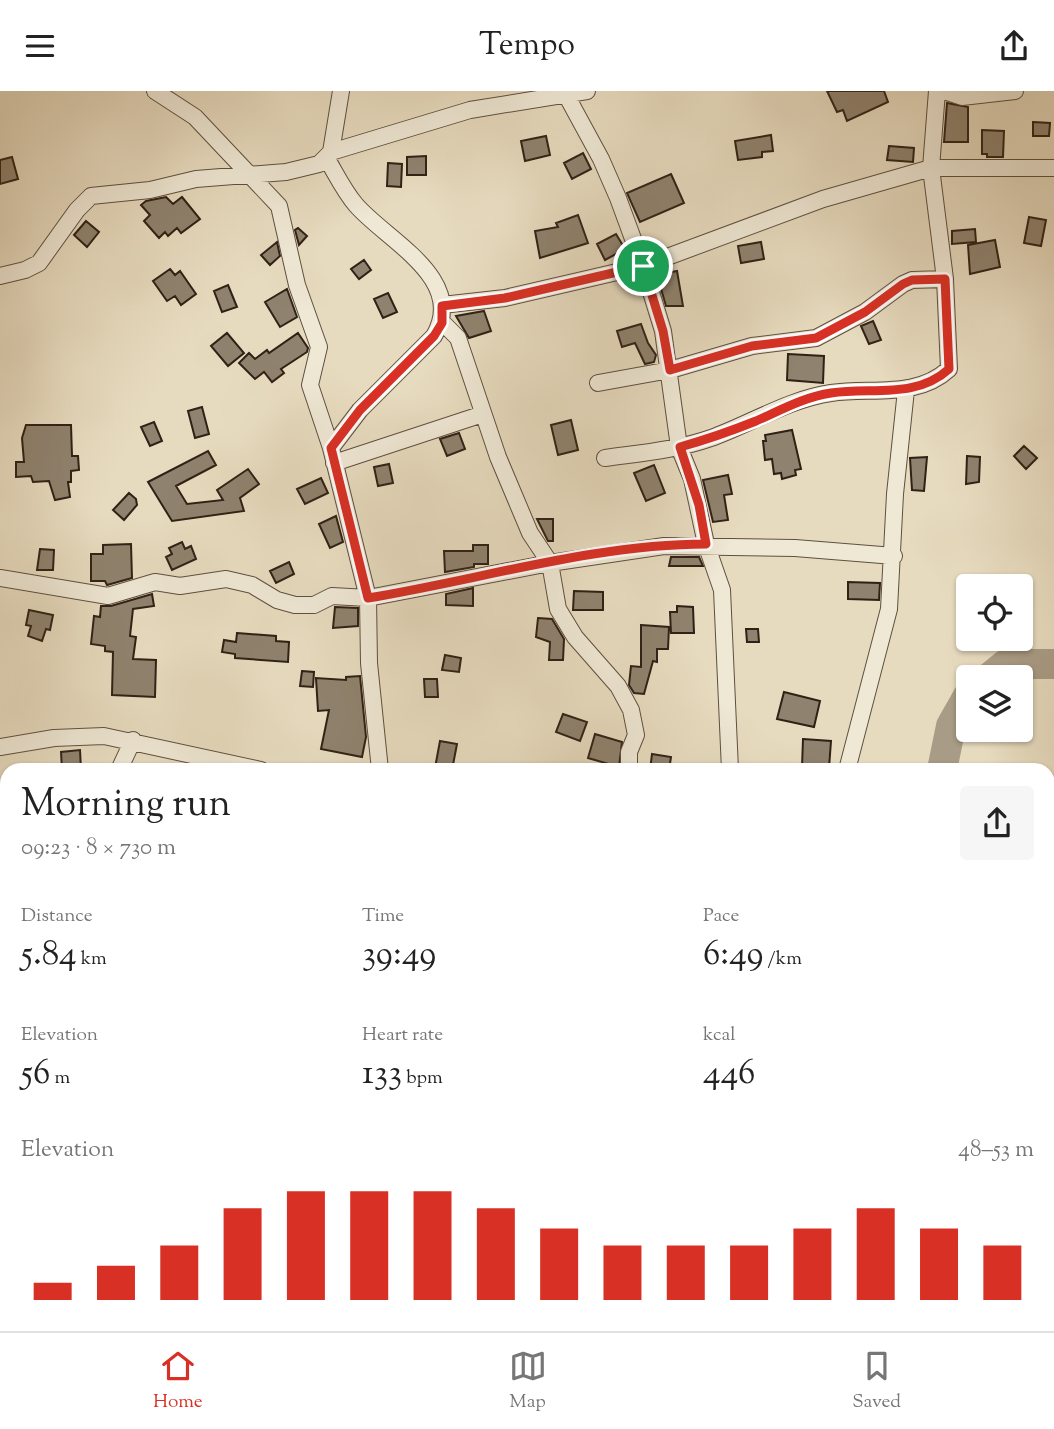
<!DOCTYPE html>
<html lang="en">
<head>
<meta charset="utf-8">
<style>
	body { margin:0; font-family:"Sorts Mill Goudy",serif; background:#f6f6f6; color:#222; height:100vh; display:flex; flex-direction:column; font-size:26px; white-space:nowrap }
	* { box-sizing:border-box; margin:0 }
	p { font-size:23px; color:#767676 }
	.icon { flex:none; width:38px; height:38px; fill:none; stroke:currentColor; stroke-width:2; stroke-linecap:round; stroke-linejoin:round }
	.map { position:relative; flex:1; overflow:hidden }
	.drawer { position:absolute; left:0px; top:672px; width:1055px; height:569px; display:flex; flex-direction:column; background:#fff; border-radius:21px 21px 0 0; box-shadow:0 2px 5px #0004 }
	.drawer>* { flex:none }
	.fabs { position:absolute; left:956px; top:483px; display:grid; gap:14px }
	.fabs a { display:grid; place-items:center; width:77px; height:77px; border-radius:7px; background:#fff; box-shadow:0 2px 5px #0004; font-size:35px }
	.pin { position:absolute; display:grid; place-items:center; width:60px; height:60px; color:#fff; margin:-30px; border:4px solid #fff; border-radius:50%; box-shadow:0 2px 7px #0007 }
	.round { display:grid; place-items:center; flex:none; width:74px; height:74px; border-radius:7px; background:#f6f6f6 }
	.summary { display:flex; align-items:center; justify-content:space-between; height:119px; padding:0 21px }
	h1 { font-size:38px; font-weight:600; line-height:52px }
	.stats { display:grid; grid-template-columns:repeat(3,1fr); gap:10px; height:119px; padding:7px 21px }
	.stats div { display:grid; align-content:center }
	.stats b { font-size:35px; font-weight:600 }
	.stats small { font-size:19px; font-weight:400 }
	.stats p { font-size:19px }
	.chart { height:196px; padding:14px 21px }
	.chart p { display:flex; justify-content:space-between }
	.chart svg { width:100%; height:126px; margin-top:7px; stroke:#d93025; stroke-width:6 }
	header { display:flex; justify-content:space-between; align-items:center; height:91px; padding:0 21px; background:#fff; font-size:32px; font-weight:600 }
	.menu { display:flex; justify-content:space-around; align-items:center; height:98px; border-top:2px solid #e0e0e0; background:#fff; font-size:19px; color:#767676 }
	.menu a { display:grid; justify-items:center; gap:4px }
	.menu .on { color:#d93025 }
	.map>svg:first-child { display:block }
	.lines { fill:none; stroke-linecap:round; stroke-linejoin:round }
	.river { stroke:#a99c86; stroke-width:30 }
	.building { fill:#8f826e; stroke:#302116; stroke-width:2 }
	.street-casing { stroke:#5e5040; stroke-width:18 }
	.street { stroke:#efe8d5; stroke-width:16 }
	.route-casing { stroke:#fff; stroke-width:14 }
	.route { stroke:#d93025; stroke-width:9 }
</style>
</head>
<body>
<header><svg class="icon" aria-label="menu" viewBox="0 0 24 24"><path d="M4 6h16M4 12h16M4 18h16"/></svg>Tempo<svg class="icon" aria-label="share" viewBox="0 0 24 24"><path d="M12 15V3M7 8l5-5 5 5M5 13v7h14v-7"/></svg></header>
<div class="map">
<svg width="1054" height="1240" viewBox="0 0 1054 1240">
	<rect width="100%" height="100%" fill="#e7dbbf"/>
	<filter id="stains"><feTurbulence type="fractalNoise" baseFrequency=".00286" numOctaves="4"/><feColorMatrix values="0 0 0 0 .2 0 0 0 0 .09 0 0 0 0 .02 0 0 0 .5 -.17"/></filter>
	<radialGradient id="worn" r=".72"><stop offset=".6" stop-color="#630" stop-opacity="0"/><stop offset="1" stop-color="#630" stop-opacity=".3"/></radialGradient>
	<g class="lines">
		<path class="river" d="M990,586L1006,573H1054
			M942,679L951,635L968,605
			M799,1240L801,1234"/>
	</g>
	<path class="building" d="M827,0H884L888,11L847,30L843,19L837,21Z
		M947,12L968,16V51H944Z
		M1033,31L1050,32L1049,45H1033Z
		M982,39L1004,40L1003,66H987V63H982Z
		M771,44L773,60L762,61V66L738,69L735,50Z
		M546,45L550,64L525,70L521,50Z
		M889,55L914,57L913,71L887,69Z
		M583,62L591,78L572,88L564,72Z
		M426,65V84H407V66Z
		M12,66L18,88L0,93V69Z
		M388,72L402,73L401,96L387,95Z
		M671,83L684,112L640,131L627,102Z
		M166,106L173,113L182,106L200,128L181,142L177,137L168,145L165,141L159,147L144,130L150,124L141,114L146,110Z
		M578,124L588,152L540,167L535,140L558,136L556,132Z
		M1029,126L1046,129L1041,155L1024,152Z
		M86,130L99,141L87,156L74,144Z
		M298,137L307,145L299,154L295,139Z
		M975,138L976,151L952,153V140Z
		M616,143L625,158L605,169L597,153Z
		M995,149L1000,176L970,183L968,154Z
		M277,151L280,165L270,174L261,164Z
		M761,151L764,168L741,172L738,155Z
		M364,169L371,179L359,188L351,178Z
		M170,178L175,184L180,180L196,203L181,214L175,205L167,210L153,190Z
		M677,180L683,215H666L657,184Z
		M228,194L237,216L222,221L214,200Z
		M287,198L297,226L280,236L265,211Z
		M388,202L397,221L383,227L374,208Z
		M484,220L491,240L469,247L456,225Z
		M873,230L881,249L869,253L861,235Z
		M641,233L648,252L656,264L654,271L645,273L635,252L622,256L617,240Z
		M227,242L244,262L228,275L211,255Z
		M298,242L308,257L307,261L281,278L284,282L272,291L264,281L255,288L239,272L249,262L255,268L267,259L269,262Z
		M788,263L824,265L823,292L787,289Z
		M202,316L209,343L195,347L188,320Z
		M571,329L578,359L558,364L551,334Z
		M154,331L162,350L150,355L141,336Z
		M26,334H71L72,365H78L79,379L71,380V391H68L70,406L55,409L49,390L33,391L31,385L16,386V371H24L22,347Z
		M792,339L801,378L795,379L796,384L782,388L781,382L774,383L772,368L765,369L763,350H766L765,344Z
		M459,342L465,358L447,365L440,348Z
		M1024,355L1037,367L1026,378L1014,365Z
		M208,360L216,374L176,395L187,413L223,409L217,399L248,378L259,393L240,407L244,420L172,430L148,391Z
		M967,365L980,366L979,391L966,393Z
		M927,366L924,400L912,399L910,367Z
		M389,373L393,392L378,395L374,376Z
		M654,374L665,402L646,410L634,382Z
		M728,384L732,403L724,404L728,429L713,431L703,389Z
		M321,387L328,402L305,413L297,398Z
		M129,402L136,408L137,414L124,429L113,419Z
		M336,425L343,451L330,457L319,433Z
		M537,428H553V450H548Z
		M182,451L185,458L191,455L196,468L172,479L166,466L172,463L169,457Z
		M131,453L132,487L107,494L105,490H91V463H103V454Z
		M473,454H488V473H474V476L445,481L444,460H473Z
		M40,458L54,459L53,479H37Z
		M671,466H699L703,475H669Z
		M289,471L294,483L276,492L270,480Z
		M848,491L880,492L879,509L848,508Z
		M473,497V515L446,514V503Z
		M574,500L603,501V519H573Z
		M152,503L154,515L133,518L130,545L136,546L133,568L156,569L155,606L112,604L113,561L105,560V555L91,553L94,525L100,526L101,515H111Z
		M677,515L693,516L694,542H671L670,521H677Z
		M335,516L358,517V535L333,537Z
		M29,519L53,524L50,539L46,538L42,550L28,545L31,535L26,534Z
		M538,527L552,528L564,548L563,569H549L550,551L536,546Z
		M641,534L669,536L668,558H657V571L653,570L644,603L634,602L629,594L631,575L641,576Z
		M746,538H758L759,551H747Z
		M237,542L276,545V550L289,551L288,571L235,567V563L222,561L224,549L236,551Z
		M445,564L461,567L459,581L442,579Z
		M302,580L314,581L313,596L300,595Z
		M360,585L366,646L362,666L321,658L329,619L318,620L316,587L346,589V586Z
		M424,588H437L438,606H425Z
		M784,601L820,610L814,636L777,628Z
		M563,623L587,631L580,650L556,641Z
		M595,643L622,651L619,676L588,667Z
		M803,648L831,650L829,677L802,676Z
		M440,650L457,653L452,679L435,677Z
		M80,659L81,679H62L61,661Z
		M652,663L671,666L669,679H650Z"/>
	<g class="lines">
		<defs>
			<path id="street" d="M155,0L195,26L279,115L297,194L319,256L310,294L331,357
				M564,0L601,68L618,107L643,175L663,240L679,356L692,388L706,453L722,499L730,679
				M944,0L962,6L1015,0
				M331,61L470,19L587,0
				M327,68C336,83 344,100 356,114C386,149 468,188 434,245L360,319L331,357L368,507L369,572L380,679
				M0,185L25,179L39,172L77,119L91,105L150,99L196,88L286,81L319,73L331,61L341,0
				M442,214L505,207L643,175L823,108L931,77H1054
				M442,231L458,247L498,366L530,442L550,472L558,518L575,546L618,595L631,619L636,644L629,661V679
				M598,292L670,279L752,255L816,247L865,221L903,193L912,189L945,188
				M605,367C640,362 677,359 711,347C750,333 789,308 831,302C872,296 916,308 949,278L945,188L931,77L937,0
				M334,372L483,323
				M0,487L108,505L155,491L180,495L226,488L252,494L277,509L295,514H314L332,505L368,507L550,472L664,455L795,457L894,465
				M0,656L54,647L104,645L261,679
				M119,679L133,649
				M847,679L889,518L895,403L906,299
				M0,870L7,863
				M1048,914L1054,919
				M1048,1050L1054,1047
				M0,1174L7,1207
				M1048,1232L1054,1240
				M12,1234V1240"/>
		</defs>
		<use href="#street" class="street-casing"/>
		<use href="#street" class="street"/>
	</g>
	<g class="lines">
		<defs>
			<path id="route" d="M643,175L663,240L670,279L752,255L816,247L865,221L903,193L912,189L945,188L949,278C916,308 872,296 831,302C804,306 781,319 756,330C731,340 705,349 680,356L699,414L706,453C595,453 478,489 368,507L331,357L360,319L434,245L442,232V215L505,207Z"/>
		</defs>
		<use href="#route" class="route-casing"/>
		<use href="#route" class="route"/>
	</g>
	<rect width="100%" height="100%" filter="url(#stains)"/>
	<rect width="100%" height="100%" fill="url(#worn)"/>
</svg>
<div class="fabs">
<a><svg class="icon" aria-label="locate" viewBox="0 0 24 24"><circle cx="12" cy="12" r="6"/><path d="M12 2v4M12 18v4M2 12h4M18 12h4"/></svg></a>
<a><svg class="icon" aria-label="layers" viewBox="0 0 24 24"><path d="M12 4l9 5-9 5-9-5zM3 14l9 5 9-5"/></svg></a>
</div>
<div class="pin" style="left:643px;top:175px;background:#1e9e55"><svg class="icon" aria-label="arrive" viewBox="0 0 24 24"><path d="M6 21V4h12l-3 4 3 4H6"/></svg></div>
<section class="drawer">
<div class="summary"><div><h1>Morning run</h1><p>09:23 · 8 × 730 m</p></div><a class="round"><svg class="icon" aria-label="share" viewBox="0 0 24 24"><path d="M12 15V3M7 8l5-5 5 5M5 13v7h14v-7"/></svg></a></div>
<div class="stats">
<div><p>Distance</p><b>5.84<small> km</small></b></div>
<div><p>Time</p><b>39:49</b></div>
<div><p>Pace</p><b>6:49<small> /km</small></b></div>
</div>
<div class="stats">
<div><p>Elevation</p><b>56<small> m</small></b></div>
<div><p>Heart rate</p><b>133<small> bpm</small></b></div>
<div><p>kcal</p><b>446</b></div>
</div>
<div class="chart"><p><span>Elevation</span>48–53 m</p>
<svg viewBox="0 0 160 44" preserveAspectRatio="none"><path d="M5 44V38M15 44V32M25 44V25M35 44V12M45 44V6M55 44V6M65 44V6M75 44V12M85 44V19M95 44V25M105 44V25M115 44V25M125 44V19M135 44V12M145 44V19M155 44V25"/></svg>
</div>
</section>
</div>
<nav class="menu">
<a class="on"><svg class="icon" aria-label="home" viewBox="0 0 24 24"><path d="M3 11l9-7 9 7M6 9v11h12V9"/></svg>Home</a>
<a><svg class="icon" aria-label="map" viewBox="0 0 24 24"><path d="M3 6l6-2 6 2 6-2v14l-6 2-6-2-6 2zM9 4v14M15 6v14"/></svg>Map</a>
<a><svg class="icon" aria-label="saved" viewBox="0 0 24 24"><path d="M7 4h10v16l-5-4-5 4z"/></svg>Saved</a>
</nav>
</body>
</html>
